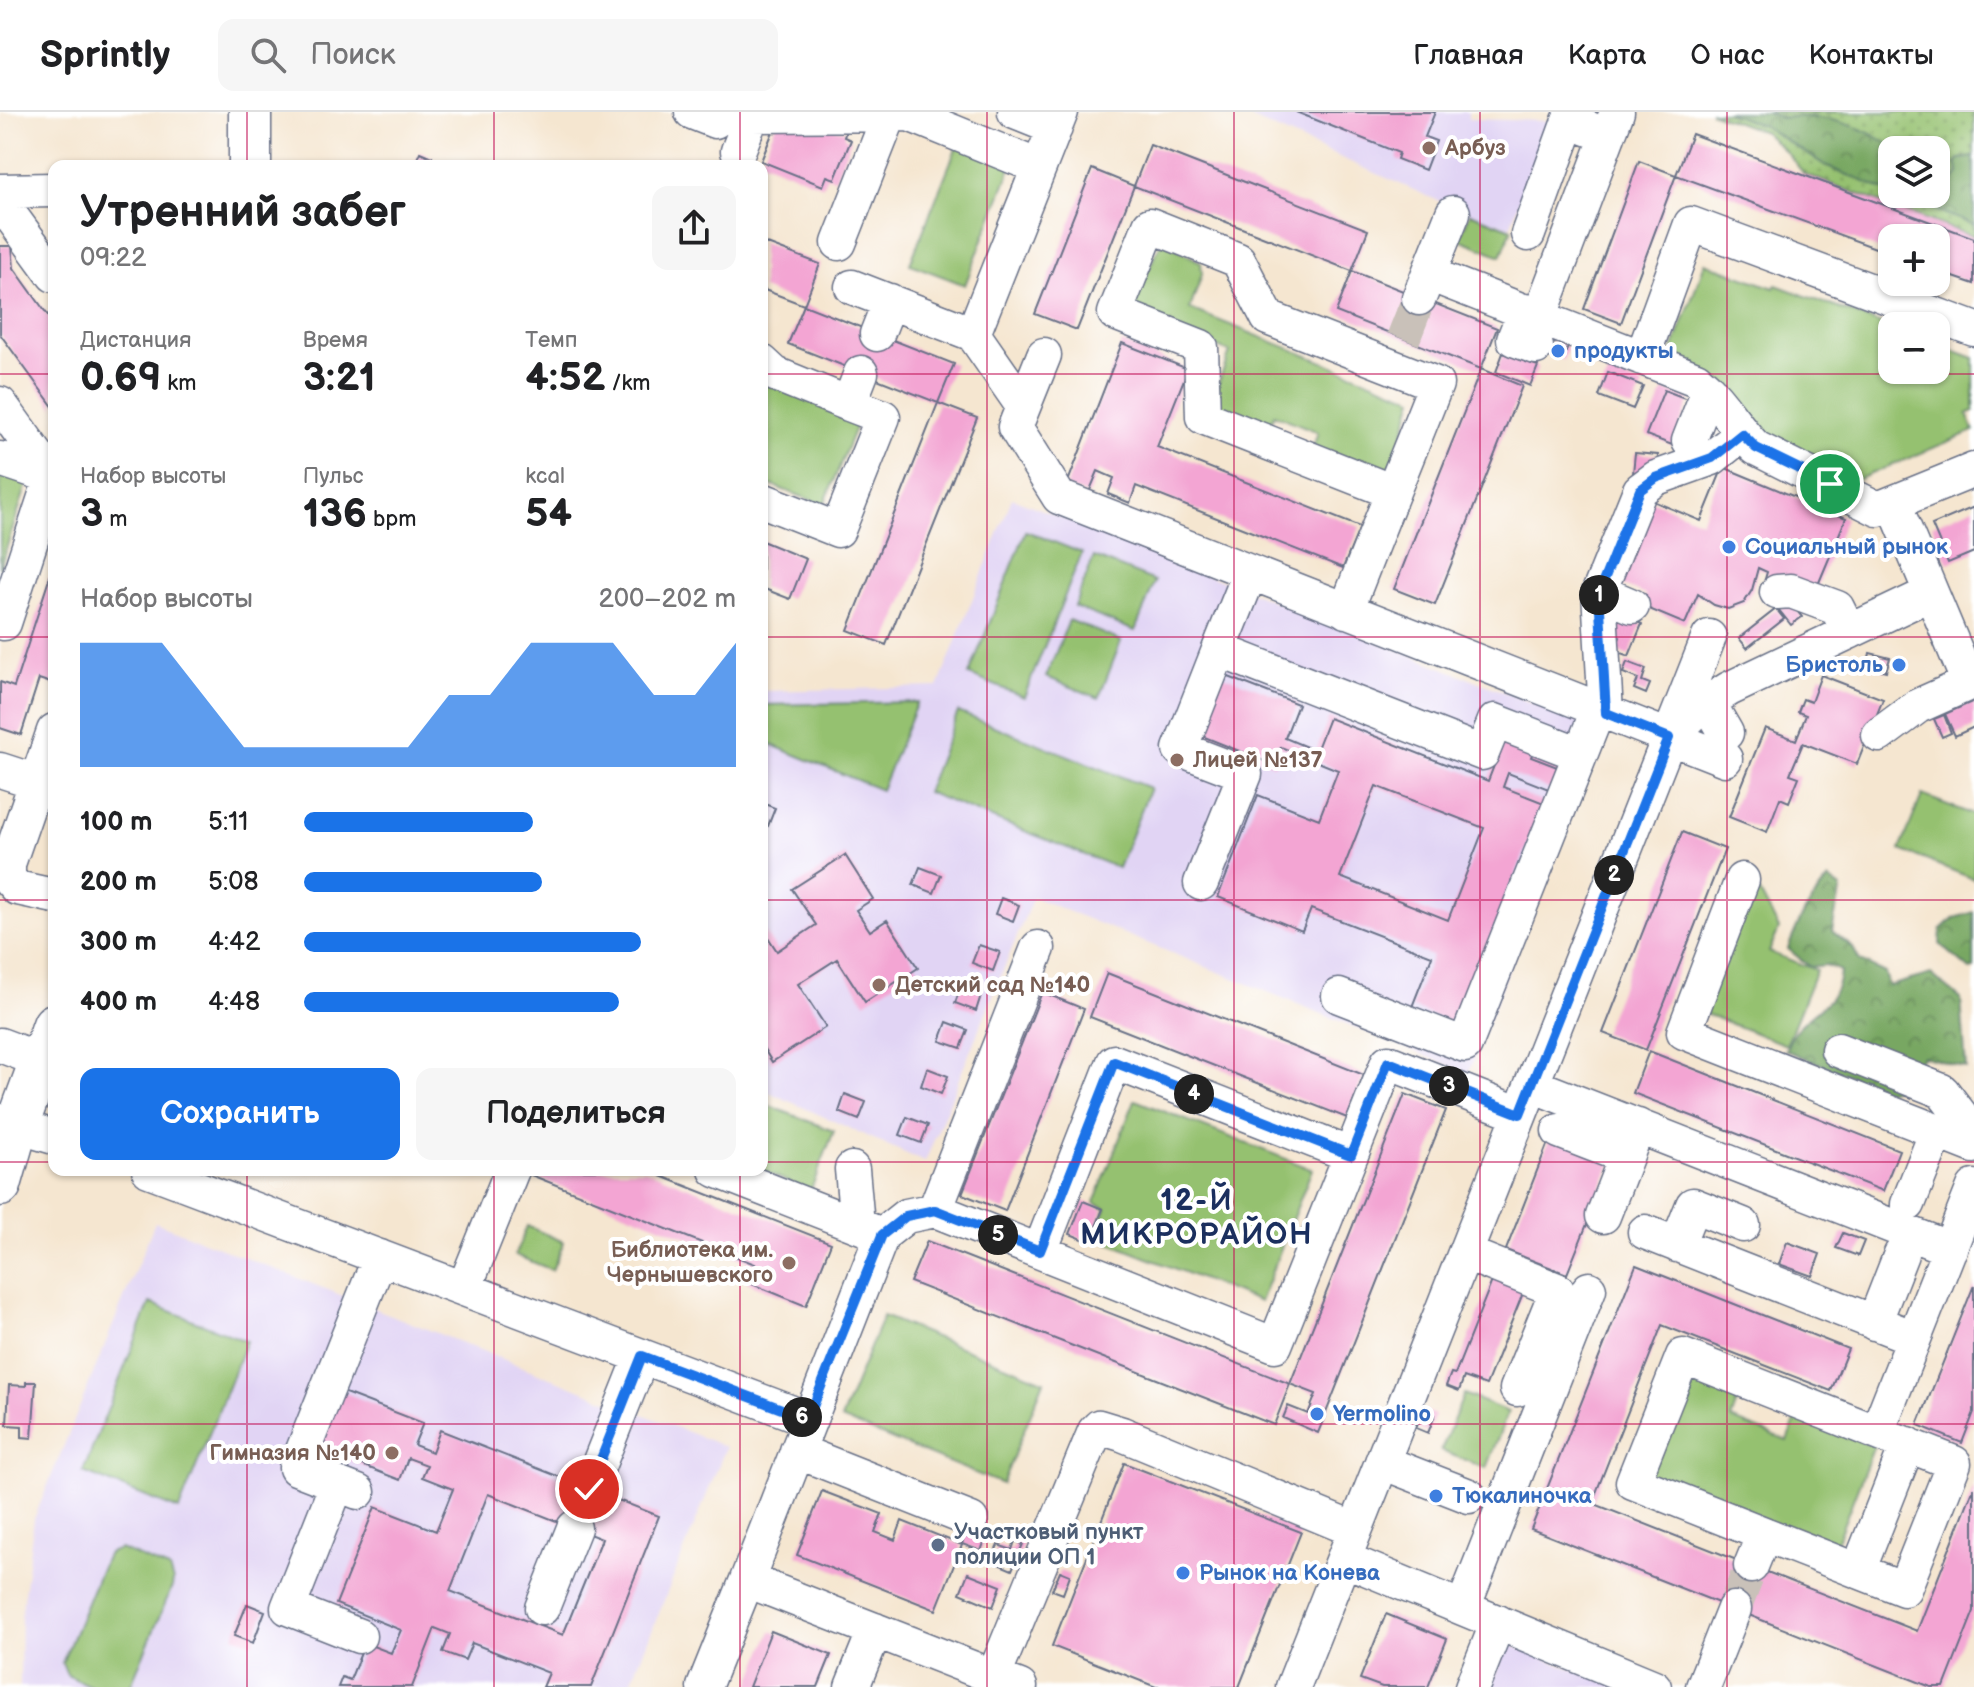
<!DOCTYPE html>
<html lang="ru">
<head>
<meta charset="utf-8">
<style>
	body { margin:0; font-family:"Balsamiq Sans",sans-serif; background:#f6f6f6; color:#202124; height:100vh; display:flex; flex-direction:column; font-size:30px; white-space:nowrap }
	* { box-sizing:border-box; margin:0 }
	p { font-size:26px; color:#757577 }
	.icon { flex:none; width:44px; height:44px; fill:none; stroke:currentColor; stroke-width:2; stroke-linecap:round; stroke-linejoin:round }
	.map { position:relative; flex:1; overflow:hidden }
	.drawer { position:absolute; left:48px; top:48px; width:720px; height:1016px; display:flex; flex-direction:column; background:#fff; border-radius:16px; box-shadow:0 2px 6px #0004 }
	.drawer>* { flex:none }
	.fabs { position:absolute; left:1878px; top:24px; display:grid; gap:16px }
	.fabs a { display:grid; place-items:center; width:72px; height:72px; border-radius:16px; background:#fff; box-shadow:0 2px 6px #0004; font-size:40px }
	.pin { position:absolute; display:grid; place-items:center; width:68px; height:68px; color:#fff; margin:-34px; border:4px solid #fff; border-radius:50%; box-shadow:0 2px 8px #0007 }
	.km { position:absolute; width:40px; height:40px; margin:-20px; border-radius:50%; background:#222; color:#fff; font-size:22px; line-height:40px; text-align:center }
	.round { display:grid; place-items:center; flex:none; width:84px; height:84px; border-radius:16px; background:#f6f6f6 }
	.summary { display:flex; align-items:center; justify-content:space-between; height:136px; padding:0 32px }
	h1 { font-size:44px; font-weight:600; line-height:60px }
	.metrics { display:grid; grid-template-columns:repeat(3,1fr); gap:12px; height:136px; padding:8px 32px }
	.metrics div { display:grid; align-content:center }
	.metrics b { font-size:40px; font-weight:600 }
	.metrics small { font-size:22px; font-weight:400 }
	.metrics p { font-size:22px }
	.chart { height:224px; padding:16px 32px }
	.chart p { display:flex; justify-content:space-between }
	.chart svg { width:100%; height:144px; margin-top:8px; fill:#1a73e8; opacity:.7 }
	.action { display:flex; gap:16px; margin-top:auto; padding:16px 32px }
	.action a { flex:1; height:92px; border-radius:16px; background:#1a73e8; color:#fff; font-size:32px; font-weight:600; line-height:92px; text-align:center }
	.action a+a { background:#f6f6f6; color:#202124 }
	ul { padding:0 32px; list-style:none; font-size:26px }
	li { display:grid; grid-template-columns:128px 96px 1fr; align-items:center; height:60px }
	li i { height:20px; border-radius:10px; background:#1a73e8 }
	header { display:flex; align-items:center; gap:48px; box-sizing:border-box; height:112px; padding:0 40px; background:#fff; border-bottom:2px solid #e0e0e0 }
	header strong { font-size:38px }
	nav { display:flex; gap:44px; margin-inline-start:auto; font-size:28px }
	.search { width:560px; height:72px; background:#f6f6f6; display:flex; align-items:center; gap:20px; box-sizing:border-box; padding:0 28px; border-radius:16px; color:#757577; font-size:30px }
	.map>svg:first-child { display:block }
	.built { fill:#e1d4f4 }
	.grass { fill:url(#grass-dots); stroke:#587866; stroke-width:2; fill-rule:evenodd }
	.forest { fill:url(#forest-crowns); stroke:#4a6b60; stroke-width:2 }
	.park { fill:#95c16f; stroke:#587866; stroke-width:2 }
	.building { fill:#f3a5d3; fill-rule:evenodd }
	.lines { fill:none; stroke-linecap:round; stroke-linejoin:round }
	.minor-tunnel { stroke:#c9c1b9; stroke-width:34; stroke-dasharray:34 17; stroke-linecap:butt }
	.minor-casing { stroke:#676f86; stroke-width:37 }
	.major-casing { stroke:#676f86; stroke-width:45 }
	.minor { stroke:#fff; stroke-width:34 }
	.major { stroke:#fff; stroke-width:42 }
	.route-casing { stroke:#fff; stroke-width:16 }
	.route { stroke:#1a73e8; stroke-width:10 }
	.grid { fill:none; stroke:#c2185b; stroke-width:2; stroke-opacity:0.55 }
	.education-dot { fill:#8d6e63; stroke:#fff; stroke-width:3 }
	.shop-dot { fill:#3f7fe0; stroke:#fff; stroke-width:3 }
	.service-dot { fill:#5c6f8a; stroke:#fff; stroke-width:3 }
	.labels { text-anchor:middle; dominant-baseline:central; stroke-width:8; stroke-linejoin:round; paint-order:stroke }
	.education-label { font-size:22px; font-weight:bold; fill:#785e54; stroke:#fff; text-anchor:start }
	.shop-label { font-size:22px; font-weight:bold; fill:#366cbe; stroke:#fff; text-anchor:start }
	.service-label { font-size:22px; font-weight:bold; fill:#4e5e75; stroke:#fff; text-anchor:start }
	.district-label { font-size:30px; font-weight:bold; letter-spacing:2px; fill:#1b2f5e; stroke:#fff }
</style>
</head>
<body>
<header>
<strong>Sprintly</strong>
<div class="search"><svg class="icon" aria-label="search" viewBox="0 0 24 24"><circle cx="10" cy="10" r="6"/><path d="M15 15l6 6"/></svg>Поиск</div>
<nav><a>Главная</a><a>Карта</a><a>О нас</a><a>Контакты</a></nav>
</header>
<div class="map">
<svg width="1974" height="1575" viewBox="0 0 1974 1575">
	<defs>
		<pattern id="grass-dots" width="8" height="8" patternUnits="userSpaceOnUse" patternTransform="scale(2)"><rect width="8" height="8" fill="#95c16f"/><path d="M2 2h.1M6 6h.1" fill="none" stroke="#799d5e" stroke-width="1.8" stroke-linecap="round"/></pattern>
		<pattern id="forest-crowns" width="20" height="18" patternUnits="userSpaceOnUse" patternTransform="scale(2)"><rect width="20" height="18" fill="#78a762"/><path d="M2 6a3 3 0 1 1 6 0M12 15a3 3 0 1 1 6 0" fill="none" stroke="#628854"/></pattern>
	</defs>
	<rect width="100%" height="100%" fill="#fff"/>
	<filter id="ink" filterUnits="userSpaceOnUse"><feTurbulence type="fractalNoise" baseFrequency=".0125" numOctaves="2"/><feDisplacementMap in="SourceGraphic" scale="16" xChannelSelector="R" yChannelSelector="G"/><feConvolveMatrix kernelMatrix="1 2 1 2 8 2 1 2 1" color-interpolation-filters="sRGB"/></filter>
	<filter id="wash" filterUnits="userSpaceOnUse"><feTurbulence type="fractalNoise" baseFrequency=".006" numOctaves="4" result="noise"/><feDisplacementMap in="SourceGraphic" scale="32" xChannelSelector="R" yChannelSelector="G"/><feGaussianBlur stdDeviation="1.8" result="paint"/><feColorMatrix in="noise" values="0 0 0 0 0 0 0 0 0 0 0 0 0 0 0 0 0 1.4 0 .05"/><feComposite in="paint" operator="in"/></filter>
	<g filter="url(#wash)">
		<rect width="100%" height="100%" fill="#f5e6d0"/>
		<path class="built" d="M1237,0H1468V7L1548,9L1510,115L1434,87Z
			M1012,386L1603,619L1468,961L1033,785L925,1050L762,977V579L938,575Z
			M155,1110L726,1335L629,1575H20L21,1504L34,1407Z
			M1508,1532L1619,1575H1491Z"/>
		<path class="grass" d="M1710,0H1974V125L1804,62L1788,42L1764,20ZM1892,38H1936V82H1892Z"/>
		<path class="forest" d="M1726,0H1766L1780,6C1818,0 1866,13 1896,38H1892V81L1828,55L1763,14Z
			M1974,45V113L1895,82H1936V62L1954,68L1959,61L1956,52L1959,47Z
			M1829,767L1841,776L1832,819L1853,836L1860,849L1885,861L1889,874L1931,862L1961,887L1966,956L1922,944L1906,971L1887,979L1785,938C1788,932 1791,925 1794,920C1812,897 1838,893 1840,859L1826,853L1810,855L1788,837C1797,811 1810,788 1829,767Z
			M1974,800V857L1970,858L1940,832L1941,818L1954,806Z"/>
		<path class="park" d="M959,29L1013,51L965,173L910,152Z
			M1470,101L1512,117L1501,144L1459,127Z
			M1162,129L1201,150L1202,162L1190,197L1414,286L1391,363L1313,335L1318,320L1274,302L1268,316L1224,305L1214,283L1230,240L1135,203L1129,198Z
			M1705,151L1774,176L1776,173L1892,216V258H1936V232L1974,246V299L1967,302L1974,319L1852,370L1760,321L1671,243Z
			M762,261L859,306L826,388L822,392L762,370Z
			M0,360L28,369L0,456Z
			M1026,419L1082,441L1024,585L969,563Z
			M1094,445L1155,469L1135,519L1074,495Z
			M1069,508L1121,529L1099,586L1046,565Z
			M917,590L881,678L762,629V593Z
			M958,600L1150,676L1118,756L926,680Z
			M1922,683L1974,703V767L1900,738Z
			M1754,769L1779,817L1769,840L1816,858L1786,933L1698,899Z
			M1135,988L1312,1057L1260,1190L1094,1125L1106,1096L1094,1091Z
			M762,991L834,1019L810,1080L762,1058Z
			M527,1114L564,1130L552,1158L515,1143Z
			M150,1191L246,1229L179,1398L83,1360Z
			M883,1204L1044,1269L1002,1372L841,1307Z
			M1683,1259L1740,1282L1731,1307L1787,1329L1797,1304L1874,1334L1833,1439L1642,1364Z
			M1464,1282L1508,1300L1486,1356L1441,1339Z
			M120,1437L169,1457L173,1469L172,1475L130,1575H92L67,1563L62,1551L105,1447L108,1441Z"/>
		<g id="blocks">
			<path class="building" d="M1296,0H1435L1425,25L1436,29L1425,58L1397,47L1399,41Z
				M778,7L846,19L844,25L851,28L835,67L827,64L823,74L761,49Z
				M1692,22L1974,126V172L1936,159V126H1892V142L1676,63Z
				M1150,33L1368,118L1352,159L1497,216L1481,257L1336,200L1352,159L1134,74Z
				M420,40L432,45L429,54H414Z
				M1639,49L1676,63L1621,211L1584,197Z
				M1092,57L1134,74L1077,218L1035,202Z
				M762,130L820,152L804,193L954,252L938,291L788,232L804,193L762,177Z
				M0,134H12L14,156L52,209L54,207V296L0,222Z
				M1553,229L1568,235L1563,248L1548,243Z
				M1122,231L1188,257L1157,335L1360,415L1343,456L1136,374L1130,391L1108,382L1114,366L1098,359L1088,383L1066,375Z
				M1503,241L1538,254L1530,274L1496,260Z
				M1481,257L1522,274L1435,493L1394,477Z
				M1608,260L1643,274L1633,297L1599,284Z
				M1664,278L1690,288L1672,333L1646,323Z
				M938,291L977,306L886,533L848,518Z
				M1635,341L1658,343L1656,363L1633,361Z
				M1723,355L1846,406L1815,480L1772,470L1765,467L1767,460L1758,456L1752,478L1744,491L1728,497L1714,493L1698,482L1685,512L1642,494L1646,483L1611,469L1646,386L1701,409Z
				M1974,395V440L1948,451L1932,413Z
				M762,429L806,447L790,487L762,476Z
				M53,455L54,572L39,567L21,623L0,616V570L14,575Z
				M1789,489L1802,505L1791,513L1779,498Z
				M1776,497L1784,507L1747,536L1739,526Z
				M1614,501L1642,512L1629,544L1615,539L1620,525L1607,520Z
				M1870,541L1890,546L1886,559L1867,554Z
				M1627,550L1646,557L1642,569L1650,572L1646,582L1634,577L1638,567L1623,561Z
				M1221,562L1298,592L1285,626L1316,639L1329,606L1488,669L1506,623L1535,635L1531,645L1565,658L1556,680L1508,661L1503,675L1544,691L1456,913L1412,895L1432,844L1311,797L1302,819L1218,785L1258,683L1319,707L1338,658L1281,635L1274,653L1197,622ZM1376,674L1484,716L1448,808L1340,765Z
				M1821,563L1883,587L1857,652L1803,631L1790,662L1799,665L1789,690L1780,686L1767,720L1729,705L1765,616L1796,628L1806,603L1798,600L1803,587L1811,590Z
				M1974,589V615L1955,624L1945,602Z
				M1944,603L1951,621L1942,625L1934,607Z
				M762,691L775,696L768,714L762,712Z
				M1682,720L1725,737L1646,938L1603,921Z
				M845,743L873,787L856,798L870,819L887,808L918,856L865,890L837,847L798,872L826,915L772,950L762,934V816L777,839L816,813L792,777Z
				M920,755L941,763L934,781L913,773Z
				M1001,786L1019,793L1013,809L995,802Z
				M979,833L1000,840L993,859L972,851Z
				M1107,861L1364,963L1347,1006L1090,905Z
				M962,872L982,880L976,899L955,891Z
				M1042,880L1084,897L1005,1099L962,1082Z
				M947,910L968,918L961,936L940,929Z
				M1649,939L1899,1038L1883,1079L1633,981Z
				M927,956L948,964L941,982L921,974Z
				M845,982L866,990L859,1008L839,1000Z
				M1405,982L1446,998L1318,1321L1283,1306L1288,1294L1308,1302L1316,1282L1290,1272L1274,1313L910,1170L927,1129L1290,1272Z
				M907,1005L928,1013L921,1031L900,1023Z
				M1551,1023L1613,1047L1567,1162L1506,1138Z
				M534,1058H646L831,1131L806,1194L747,1170L755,1152L531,1063Z
				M1083,1089L1103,1097L1090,1130L1070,1122Z
				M1843,1121L1864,1129L1858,1144L1836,1136Z
				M1787,1130L1820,1142L1812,1164L1779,1152Z
				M1636,1153L1848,1237L1831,1279L1662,1213L1592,1391L1917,1519L1974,1375V1499L1944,1575H1931L1531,1417Z
				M1494,1164L1525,1176L1486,1273L1464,1265L1459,1279L1446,1274L1451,1261L1455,1262Z
				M1974,1173V1300L1962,1331L1918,1313Z
				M26,1270H36L32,1326L22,1325V1314L7,1313L9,1273L26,1274Z
				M340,1279L423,1311L414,1333L432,1340L440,1318L659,1404L591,1575H543L549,1561L472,1531L465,1548L443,1540L450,1522L435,1516L412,1575H338L342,1565L350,1568L365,1531L391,1541L401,1518L336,1492L375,1395L436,1419L453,1377L422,1365L427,1353L408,1346L400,1368L318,1336ZM488,1382L602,1427L563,1523L450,1479Z
				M1423,1298L1435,1303L1428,1321L1416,1316Z
				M1124,1351L1301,1420L1239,1575H1156L1052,1534Z
				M822,1379L882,1402L875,1420L895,1428L902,1409L962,1433L936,1498L797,1443Z
				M966,1420L985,1428L981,1439L962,1432Z
				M1015,1429L1023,1432L1012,1458L991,1449L998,1433L1012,1438Z
				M1060,1459L1070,1463L1063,1482L1052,1478Z
				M968,1461L1001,1474L993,1495L960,1481Z
				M247,1492L265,1499L253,1531L234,1524Z
				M1386,1502L1447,1527L1428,1575H1382L1360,1567Z
				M771,1519L831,1543L818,1575H749Z"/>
		</g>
	</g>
	<g filter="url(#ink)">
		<use href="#blocks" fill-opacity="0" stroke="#676f86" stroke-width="2"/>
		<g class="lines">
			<path class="minor-tunnel" d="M1403,227L1419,186
				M1734,1497L1751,1454"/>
			<defs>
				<path id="minor" d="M692,0L715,9L718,0
					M1015,0L1055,16
					M738,39L752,3L909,2L1039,55
					M0,79L54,78
					M0,89L54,163
					M1528,122L1569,9L1608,24
					M839,131L889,4
					M1429,162L1696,267C1721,287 1734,314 1756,336L1878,397L1974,358
					M852,175L973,222L1023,294
					M1419,186L1453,101
					M1525,199L1514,227L1536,235
					M1539,206L1617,0
					M877,222L890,189
					M973,222L1061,0
					M1044,243L1015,315L1059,385L1725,647
					M1642,246L1691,112L1974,217
					M762,250L775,262L849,292L861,261
					M0,292L52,364L4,511L0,510
					M1689,329L1709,278
					M0,347L54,365
					M762,388L838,418L883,305L849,292
					M1894,392L1969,571
					M1250,461L1219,538L1482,641L1495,609L1580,642
					M1599,480L1632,494
					M1777,480L1791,479L1837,496L1849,520
					M1346,499C1375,423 1406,348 1436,272L1268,206L1238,148L1150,113L1115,201L1201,235L1203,305L1393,380
					M1708,590L1726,621
					M1606,601L1599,480L1640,378L1656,366L1712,346L1742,322
					M54,619L8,752V766L17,776L54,784
					M1675,620L1699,596L1729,577L1931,481
					M1879,623L1918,594L1974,569
					M0,658L37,670
					M1742,768L1684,920L1974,1034
					M1201,771L1245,662L1180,637L1219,538
					M1339,884L1465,933L1598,598
					M0,933L40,948
					M1838,938L1942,979L1974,1021
					M1532,973L1950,1137
					M0,1009L54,1025
					M1559,1019L1626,1045
					M852,1057L857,1113
					M149,1058L808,1307
					M716,1058L882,1123
					M1908,1092L1937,1019
					M935,1098L1038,836
					M1603,1104L1638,1014
					M1645,1120L1914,1226
					M1677,1133L1693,1093L1743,1113
					M1040,1139L1114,950L1351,1043
					M1465,1141L1557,1178L1517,1277
					M464,1177L512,1058
					M1874,1211L1901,1142
					M1877,1320L1974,1075
					M797,1339L971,1408
					M1382,1350L1469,1384
					M337,1372L288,1496L359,1524
					M589,1377L642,1244
					M358,1380L296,1356L380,1145
					M1344,1447L1654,1575
					M1751,1454L1764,1422L1633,1370L1683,1244L1954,1351L1904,1477L1764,1422
					M1858,1459L1908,1332
					M542,1496L574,1416
					M1463,1496L1589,1177
					M994,1564L1095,1319L1099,1315L1122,1322L1355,1418
					M704,1575L747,1468
					M852,1575L875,1518
					M1020,1575L747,1468L882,1123L906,1104L935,1098L1275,1233L1388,950L1520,1002
					M1293,1575L1709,525
					M1472,1575L1498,1510
					M1703,1575L1734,1497"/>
				<path id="major" d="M250,54V0
					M0,1073L17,1014L54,913"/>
			</defs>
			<use href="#minor" class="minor-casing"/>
			<use href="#major" class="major-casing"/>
			<use href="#minor" class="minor"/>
			<use href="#major" class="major"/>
		</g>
	</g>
	<g class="lines" filter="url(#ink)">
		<defs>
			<path id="route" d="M589,1377L642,1244L808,1307L882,1123L906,1104L935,1098L1040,1139L1114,950L1351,1043L1388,950L1520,1002L1669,626L1606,601L1599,480L1640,378L1656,366L1712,346L1742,322L1756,336L1830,372"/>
		</defs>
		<use href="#route" class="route-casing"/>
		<use href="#route" class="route"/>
	</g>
	<path class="grid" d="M247,0V54M494,0V54M740,0V54M987,0V1575M1234,0V1575M1480,0V1575M1727,0V1575M0,262H54M762,262H1974M0,525H54M762,525H1974M0,788H54M762,788H1974M0,1050H54M762,1050H1974M247,1058V1575M494,1058V1575M740,1058V1575M0,1312H1974"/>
	<g class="education-dot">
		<circle cx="1429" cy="36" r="8"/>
		<circle cx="1177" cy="648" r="8"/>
		<circle cx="879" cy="873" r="8"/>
		<circle cx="789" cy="1151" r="8"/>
		<circle cx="392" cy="1341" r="8"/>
	</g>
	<g class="shop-dot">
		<circle cx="1558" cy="239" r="8"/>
		<circle cx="1729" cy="435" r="8"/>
		<circle cx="1899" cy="553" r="8"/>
		<circle cx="1317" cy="1302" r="8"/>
		<circle cx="1436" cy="1384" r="8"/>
		<circle cx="1183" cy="1461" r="8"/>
	</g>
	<circle class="service-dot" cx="938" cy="1433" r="8"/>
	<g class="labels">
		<g class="education-label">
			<text x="1445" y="36">Арбуз</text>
			<text x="1193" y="648">Лицей №137</text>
			<text x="895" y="873">Детский сад №140</text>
			<text x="773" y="1138" text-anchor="end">Библиотека им.<tspan x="773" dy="25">Чернышевского</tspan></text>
			<text x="376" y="1341" text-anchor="end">Гимназия №140</text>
		</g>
		<g class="shop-label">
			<text x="1574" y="239">продукты</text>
			<text x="1745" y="435">Социальный рынок</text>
			<text x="1883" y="553" text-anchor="end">Бристоль</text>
			<text x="1333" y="1302">Yermolino</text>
			<text x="1452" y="1384">Тюкалиночка</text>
			<text x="1199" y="1461">Рынок на Конева</text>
		</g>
		<g class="service-label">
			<text x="954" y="1420">Участковый пункт<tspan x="954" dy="25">полиции ОП 1</tspan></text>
		</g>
		<g class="district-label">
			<text x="1197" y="1089">12-Й<tspan x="1197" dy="34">МИКРОРАЙОН</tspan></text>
		</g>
	</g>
</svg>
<div class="fabs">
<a><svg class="icon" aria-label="layers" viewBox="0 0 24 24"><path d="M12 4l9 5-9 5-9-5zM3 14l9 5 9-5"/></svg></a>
<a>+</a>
<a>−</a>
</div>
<div class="pin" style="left:1830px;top:372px;background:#1e9e55"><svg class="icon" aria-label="arrive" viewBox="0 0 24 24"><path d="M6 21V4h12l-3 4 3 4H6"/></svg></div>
<div class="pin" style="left:589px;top:1377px;background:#d93025"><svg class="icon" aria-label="check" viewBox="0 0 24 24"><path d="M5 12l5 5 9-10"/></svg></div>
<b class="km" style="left:1599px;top:483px">1</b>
<b class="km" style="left:1614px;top:763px">2</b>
<b class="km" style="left:1449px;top:974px">3</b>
<b class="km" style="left:1194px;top:982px">4</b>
<b class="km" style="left:998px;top:1123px">5</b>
<b class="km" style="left:802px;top:1305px">6</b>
<section class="drawer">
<div class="summary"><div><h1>Утренний забег</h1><p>09:22</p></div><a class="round"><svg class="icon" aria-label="share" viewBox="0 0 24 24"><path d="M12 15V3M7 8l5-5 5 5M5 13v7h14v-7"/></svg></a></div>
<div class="metrics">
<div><p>Дистанция</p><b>0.69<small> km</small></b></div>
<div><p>Время</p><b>3:21</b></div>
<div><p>Темп</p><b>4:52<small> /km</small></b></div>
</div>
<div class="metrics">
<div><p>Набор высоты</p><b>3<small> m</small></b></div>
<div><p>Пульс</p><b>136<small> bpm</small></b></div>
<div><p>kcal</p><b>54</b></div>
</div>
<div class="chart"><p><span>Набор высоты</span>200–202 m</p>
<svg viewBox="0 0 160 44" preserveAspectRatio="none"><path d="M0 44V6L10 6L20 6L30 22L40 38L50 38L60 38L70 38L80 38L90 22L100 22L110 6L120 6L130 6L140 22L150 22L160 6V44z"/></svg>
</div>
<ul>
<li><b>100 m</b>5:11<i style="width:53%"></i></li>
<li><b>200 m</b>5:08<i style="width:55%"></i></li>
<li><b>300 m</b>4:42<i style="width:78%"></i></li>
<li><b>400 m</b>4:48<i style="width:73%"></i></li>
</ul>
<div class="action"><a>Сохранить</a><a>Поделиться</a></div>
</section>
</div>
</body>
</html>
